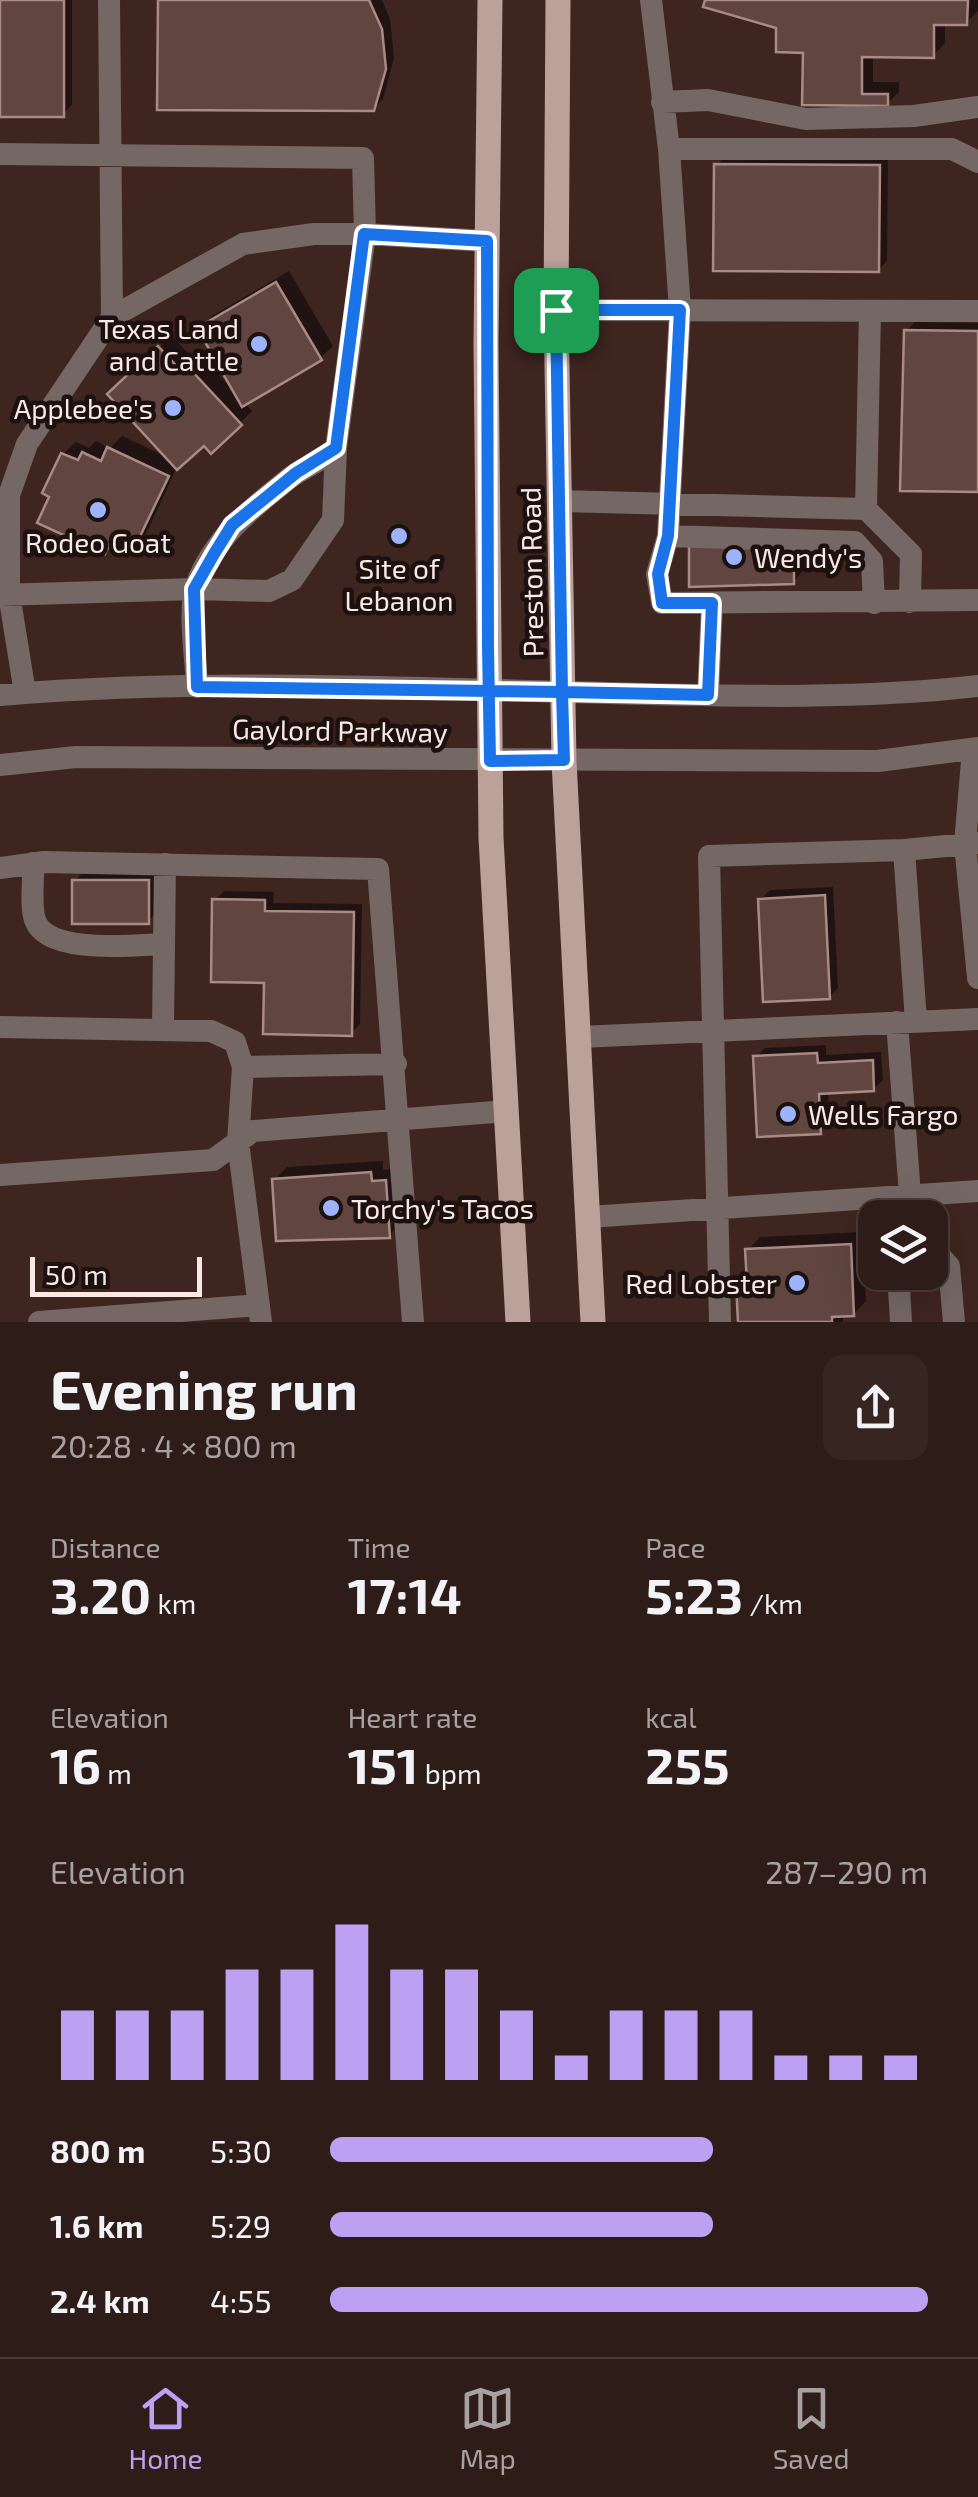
<!DOCTYPE html>
<html lang="en">
<head>
<meta charset="utf-8">
<style>
	body { margin:0; font-family:"Exo 2",sans-serif; background:#362521; color:#f1f3f6; height:100vh; display:flex; flex-direction:column; font-size:38px; white-space:nowrap }
	* { box-sizing:border-box; margin:0 }
	p { font-size:32px; color:#a7a1a2 }
	.icon { flex:none; width:55px; height:55px; fill:none; stroke:currentColor; stroke-width:2; stroke-linecap:round; stroke-linejoin:round }
	.map { position:relative; height:1322px; overflow:hidden }
	.side { display:flex; flex-direction:column; background:#2e1c18; flex:1 }
	.side>* { flex:none }
	.buttons { position:absolute; left:858px; top:1200px; display:grid; gap:20px }
	.buttons a { display:grid; place-items:center; width:90px; height:90px; border-radius:20px; background:#2e1c18; box-shadow:0 10px 40px #0002,0 0 0 2px #493a37; font-size:50px }
	.scale { position:absolute; left:30px; bottom:25px; width:172px; box-sizing:border-box; padding-left:10px; border:5px solid #fae8e5; border-top:0; font-size:28px; line-height:35px; white-space:nowrap; color:#fae8e5; -webkit-text-stroke:8px #1d110f; paint-order:stroke }
	.pin { position:absolute; display:grid; place-items:center; width:85px; height:85px; color:#fff; margin:-42px; border-radius:20px; box-shadow:0 5px 15px #0006 }
	.round { display:grid; place-items:center; flex:none; width:105px; height:105px; border-radius:20px; background:#362521 }
	.summary { display:flex; align-items:center; justify-content:space-between; height:170px; padding:0 50px }
	h1 { font-size:55px; font-weight:700; line-height:75px }
	.stats { display:grid; grid-template-columns:repeat(3,1fr); gap:15px; height:170px; padding:10px 50px }
	.stats div { display:grid; align-content:center }
	.stats b { font-size:50px; font-weight:700 }
	.stats small { font-size:28px; font-weight:400 }
	.stats p { font-size:28px }
	.chart { height:280px; padding:20px 50px }
	.chart p { display:flex; justify-content:space-between }
	.chart svg { width:100%; height:180px; margin-top:10px; stroke:#bca0f2; stroke-width:6 }
	ul { padding:0 50px; list-style:none; font-size:32px }
	li { display:grid; grid-template-columns:160px 120px 1fr; align-items:center; height:75px }
	li i { height:25px; border-radius:12px; background:#bca0f2 }
	.menu { display:flex; justify-content:space-around; align-items:center; height:140px; border-top:2px solid #493a37; background:#2e1c18; font-size:28px; color:#a7a1a2 }
	.menu a { display:grid; justify-items:center; gap:5px }
	.menu .active { color:#bca0f2 }
	.map>svg:first-child { display:block }
	.shadow { fill:#0007 }
	.building { fill:#604540; stroke:#aa8a84; stroke-width:2.5 }
	.lines { fill:none; stroke-linecap:round; stroke-linejoin:round }
	.minor { stroke:#746764; stroke-width:22 }
	.major { stroke:#bca19b; stroke-width:25 }
	.route-casing { stroke:#fff; stroke-width:20 }
	.route { stroke:#1a73e8; stroke-width:12 }
	.poi-dot { fill:#9db4fd; stroke:#1d110f; stroke-width:4 }
	.labels { text-anchor:middle; dominant-baseline:central; stroke-width:9; stroke-linejoin:round; paint-order:stroke }
	.poi-label { font-size:28px; fill:#fae8e5; stroke:#1d110f; text-anchor:end }
	.street-label { font-size:28px; fill:#fae8e5; stroke:#1d110f }
</style>
</head>
<body>
<div class="map">
<svg width="978" height="1322" viewBox="0 0 978 1322">
	<rect width="100%" height="100%" fill="#3e2520"/>
	<path class="shadow" d="M0,0H72V105L63,114H0Z
		M160,0H382L390,19L394,58L383,99L373,109Z
		M707,0H978V11L966,23L945,22V43L933,56L873,55V82H899V92L887,104L805,103L806,50L779,26Z
		M726,155L888,156L887,261L878,270L717,165Z
		M289,271L333,346L320,358L245,403L252,411L240,423L204,442L178,465L145,536L132,548L115,540L104,551L53,496L63,454L76,442L89,448L96,441L110,448L122,436L169,458L122,382L172,336L198,364L204,359L232,389L200,329L212,316Z
		M915,322L978,323V489L906,331Z
		M788,538V560H802V572L793,582L691,584Z
		M84,871H157V912L147,922L75,881Z
		M833,887L838,988L829,997L760,900L770,890Z
		M224,891L274,892L273,903L362,904L360,1024L351,1033L266,980L215,900Z
		M826,1045V1055L881,1052L883,1080L873,1089L828,1091L829,1122L820,1131L756,1057L765,1048Z
		M383,1161V1170L398,1168L401,1223L388,1236L274,1180L287,1167Z
		M862,1232L866,1301L853,1314H843V1322H740L738,1284L749,1274L748,1250L760,1237Z"/>
	<path class="building" d="M0,0H64V117H0Z
		M158,0H369L382,29L386,69L374,111L157,110Z
		M705,0H968L967,25H934V58L862,57V94H888V106L802,105L803,53L776,52V28L703,7Z
		M714,164L880,165L879,272L713,271Z
		M276,282L322,360L242,407L197,328Z
		M904,330L978,331V492L900,491Z
		M158,346L184,374L190,369L242,425L211,454L204,446L177,470L107,394Z
		M107,447L169,476L133,551L111,541L105,554L37,523L49,497L42,493L61,453L78,460L82,452L101,461Z
		M689,545L779,546V569H794V584L689,587Z
		M72,880H149V924H72Z
		M825,895L830,999L763,1002L758,899Z
		M212,899L265,900V911L354,912L352,1036L263,1034L264,983L211,982Z
		M817,1053L818,1063L873,1060L874,1091L819,1094L821,1134L757,1137L753,1056Z
		M371,1172L372,1181L386,1180L390,1238L276,1241L272,1179Z
		M851,1244L854,1316L832,1317V1322H738L736,1283H747L745,1249Z"/>
	<g class="lines">
		<path class="minor" d="M651,0L669,149L680,310L668,536L657,574L662,603L978,600
			M662,102L708,100L806,119L914,116L978,107
			M669,149H952L978,162
			M0,154L363,158L365,234H314L243,244L112,317
			M556,310L978,311
			M560,501L866,509L911,554L910,602
			M866,509L870,311
			M668,536L855,542L872,561L874,603
			M0,595L195,589L269,591L292,580L333,520L336,448
			M197,687C196,661 188,609 196,586C213,538 253,507 291,477C306,466 322,461 336,448L365,234L487,241
			M25,693L9,594V495L27,444L112,317L109,0
			M0,695C201,678 405,688 607,693C731,696 855,700 978,686
			M708,695L712,603
			M973,749L965,844L978,978
			M0,765L76,757L878,761L978,748
			M33,863C34,880 30,904 35,920C47,955 134,945 164,944
			M0,868L44,862L378,869L413,1322
			M916,1021L904,850L978,843
			M897,1022L910,1195
			M0,1027L211,1031L235,1042L243,1067L396,1064
			M163,1028L165,864
			M579,1037L978,1019
			M243,1067L238,1142L261,1322
			M0,1175L213,1160L253,1131L507,1111
			M588,1217L978,1191
			M930,1253H937L949,1266L954,1322
			M898,1272L901,1322
			M39,1322L259,1305
			M720,1322L709,856L904,850"/>
		<path class="major" d="M490,0L486,345L491,838L518,1322
			M558,0L556,310L564,761L593,1322"/>
	</g>
	<g class="lines">
		<defs>
			<path id="route" d="M556,310L562,692C440,690 319,689 197,687L194,589L214,554L232,525L296,473L336,448L364,234L487,241L488,647L490,761L564,760L562,692L708,695L712,603H662L658,574L668,536L680,310H556"/>
		</defs>
		<use href="#route" class="route-casing"/>
		<use href="#route" class="route"/>
	</g>
	<g class="poi-dot">
		<circle cx="259" cy="344" r="10"/>
		<circle cx="173" cy="408" r="10"/>
		<circle cx="98" cy="510" r="10"/>
		<circle cx="399" cy="536" r="10"/>
		<circle cx="734" cy="557" r="10"/>
		<circle cx="788" cy="1114" r="10"/>
		<circle cx="331" cy="1208" r="10"/>
		<circle cx="797" cy="1283" r="10"/>
	</g>
	<g class="labels">
		<g class="poi-label">
			<text x="239" y="328">Texas Land<tspan x="239" dy="32">and Cattle</tspan></text>
			<text x="153" y="408">Applebee's</text>
			<text x="98" y="542" text-anchor="middle">Rodeo Goat</text>
			<text x="754" y="557" text-anchor="start">Wendy's</text>
			<text x="399" y="568" text-anchor="middle">Site of<tspan x="399" dy="32">Lebanon</tspan></text>
			<text x="808" y="1114" text-anchor="start">Wells Fargo</text>
			<text x="351" y="1208" text-anchor="start">Torchy's Tacos</text>
			<text x="777" y="1283">Red Lobster</text>
		</g>
		<g class="street-label">
			<text transform="translate(531 572) rotate(-91)">Preston Road</text>
			<text transform="translate(340 730) rotate(1)">Gaylord Parkway</text>
		</g>
	</g>
</svg>
<div class="buttons">
<a><svg class="icon" aria-label="layers" viewBox="0 0 24 24"><path d="M12 4l9 5-9 5-9-5zM3 14l9 5 9-5"/></svg></a>
</div>
<div class="scale">50 m</div>
<div class="pin" style="left:556px;top:310px;background:#1e9e55"><svg class="icon" aria-label="arrive" viewBox="0 0 24 24"><path d="M6 21V4h12l-3 4 3 4H6"/></svg></div>
</div>
<section class="side">
<div class="summary"><div><h1>Evening run</h1><p>20:28 · 4 × 800 m</p></div><a class="round"><svg class="icon" aria-label="share" viewBox="0 0 24 24"><path d="M12 15V3M7 8l5-5 5 5M5 13v7h14v-7"/></svg></a></div>
<div class="stats">
<div><p>Distance</p><b>3.20<small> km</small></b></div>
<div><p>Time</p><b>17:14</b></div>
<div><p>Pace</p><b>5:23<small> /km</small></b></div>
</div>
<div class="stats">
<div><p>Elevation</p><b>16<small> m</small></b></div>
<div><p>Heart rate</p><b>151<small> bpm</small></b></div>
<div><p>kcal</p><b>255</b></div>
</div>
<div class="chart"><p><span>Elevation</span>287–290 m</p>
<svg viewBox="0 0 160 44" preserveAspectRatio="none"><path d="M5 44V27M15 44V27M25 44V27M35 44V17M45 44V17M55 44V6M65 44V17M75 44V17M85 44V27M95 44V38M105 44V27M115 44V27M125 44V27M135 44V38M145 44V38M155 44V38"/></svg>
</div>
<ul>
<li><b>800 m</b>5:30<i style="width:64%"></i></li>
<li><b>1.6 km</b>5:29<i style="width:64%"></i></li>
<li><b>2.4 km</b>4:55<i style="width:100%"></i></li>
</ul>
</section>
<nav class="menu">
<a class="active"><svg class="icon" aria-label="home" viewBox="0 0 24 24"><path d="M3 11l9-7 9 7M6 9v11h12V9"/></svg>Home</a>
<a><svg class="icon" aria-label="map" viewBox="0 0 24 24"><path d="M3 6l6-2 6 2 6-2v14l-6 2-6-2-6 2zM9 4v14M15 6v14"/></svg>Map</a>
<a><svg class="icon" aria-label="saved" viewBox="0 0 24 24"><path d="M7 4h10v16l-5-4-5 4z"/></svg>Saved</a>
</nav>
</body>
</html>
